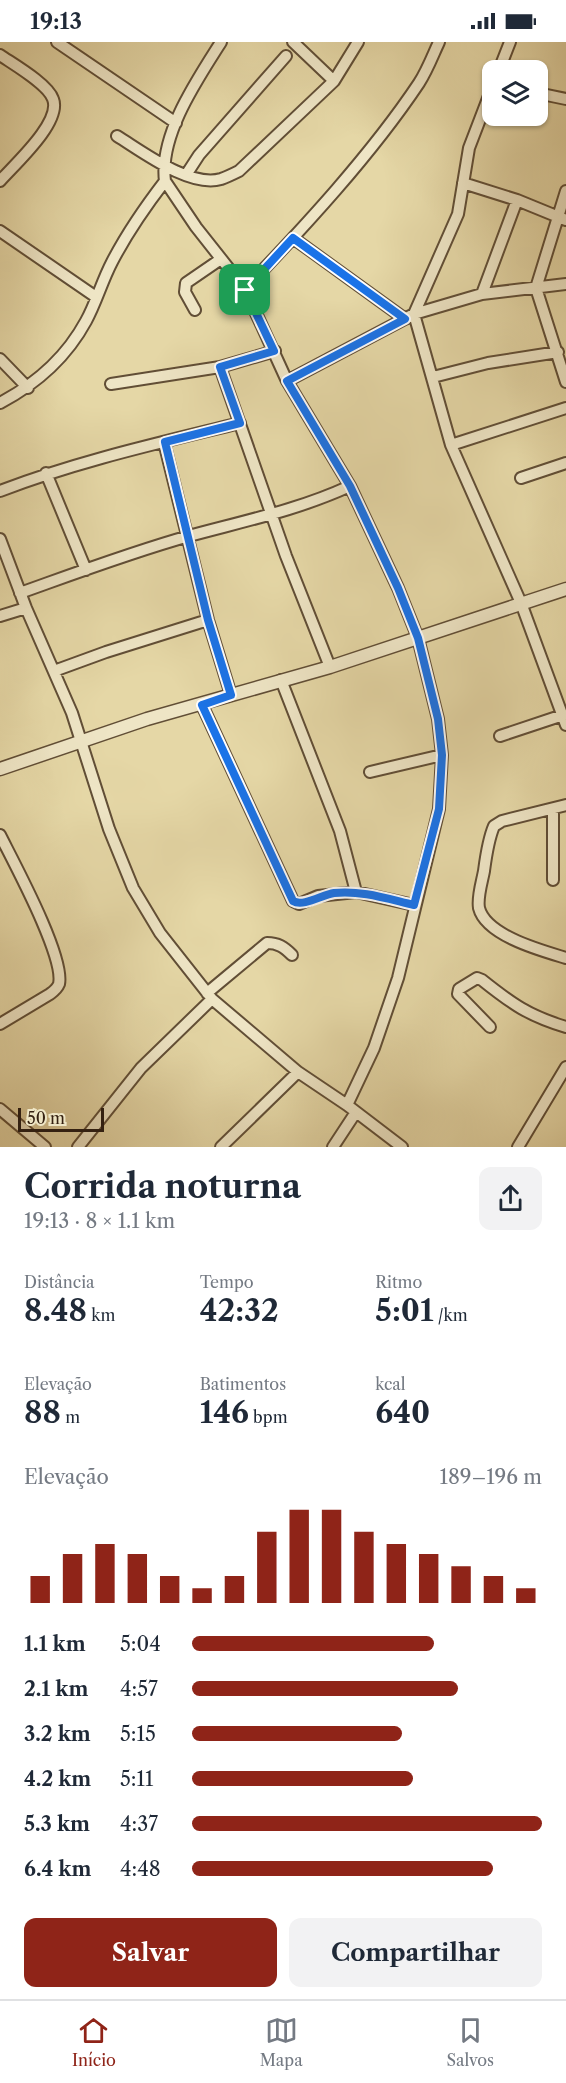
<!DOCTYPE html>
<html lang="pt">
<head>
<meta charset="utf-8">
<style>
	body { margin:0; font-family:"Libre Caslon Text",serif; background:#f2f2f3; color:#1f2937; height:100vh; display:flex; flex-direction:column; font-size:22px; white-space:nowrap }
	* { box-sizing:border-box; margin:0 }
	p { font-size:20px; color:#747a83 }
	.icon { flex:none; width:33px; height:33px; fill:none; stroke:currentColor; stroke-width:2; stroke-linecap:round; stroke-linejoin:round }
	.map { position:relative; height:1105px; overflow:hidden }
	.panel { display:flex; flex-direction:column; background:#fff; flex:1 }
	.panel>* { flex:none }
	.tools { position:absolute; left:482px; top:18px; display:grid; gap:12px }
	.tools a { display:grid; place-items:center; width:66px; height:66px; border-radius:12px; background:#fff; box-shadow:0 2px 4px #0004; font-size:30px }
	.scale { position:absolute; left:18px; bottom:15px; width:86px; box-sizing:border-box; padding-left:6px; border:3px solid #352111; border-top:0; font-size:16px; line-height:21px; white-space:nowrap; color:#352111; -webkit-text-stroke:4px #eee5c5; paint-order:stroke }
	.pin { position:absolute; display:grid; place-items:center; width:51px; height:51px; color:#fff; margin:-26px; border-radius:12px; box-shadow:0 3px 9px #0006 }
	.round { display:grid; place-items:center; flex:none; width:63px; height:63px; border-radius:12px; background:#f2f2f3 }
	.summary { display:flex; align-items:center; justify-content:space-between; height:102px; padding:0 24px }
	h1 { font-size:33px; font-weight:800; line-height:45px }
	.metrics { display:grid; grid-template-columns:repeat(3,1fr); gap:9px; height:102px; padding:6px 24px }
	.metrics div { display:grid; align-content:center }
	.metrics b { font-size:30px; font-weight:800 }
	.metrics small { font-size:16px; font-weight:400 }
	.metrics p { font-size:16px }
	.chart { height:168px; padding:12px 24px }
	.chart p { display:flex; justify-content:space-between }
	.chart svg { width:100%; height:108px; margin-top:6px; stroke:#8f2418; stroke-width:6 }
	.action { display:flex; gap:12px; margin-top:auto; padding:12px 24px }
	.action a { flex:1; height:69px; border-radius:12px; background:#8f2418; color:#fff; font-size:24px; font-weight:800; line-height:69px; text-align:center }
	.action a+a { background:#f2f2f3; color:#1f2937 }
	ul { padding:0 24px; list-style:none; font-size:20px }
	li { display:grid; grid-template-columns:96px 72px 1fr; align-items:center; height:45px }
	li i { height:15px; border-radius:8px; background:#8f2418 }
	.status { display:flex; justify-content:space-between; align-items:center; height:42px; padding:0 30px; background:#fff; direction:ltr }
	.status svg { height:16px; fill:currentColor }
	.tabs { display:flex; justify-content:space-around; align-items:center; height:84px; border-top:2px solid #e0e1e3; background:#fff; font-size:16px; color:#747a83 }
	.tabs a { display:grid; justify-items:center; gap:3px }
	.tabs .selected { color:#8f2418 }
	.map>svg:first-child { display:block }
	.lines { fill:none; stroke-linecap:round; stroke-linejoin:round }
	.minor-casing { stroke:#614e36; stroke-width:14 }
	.tertiary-casing { stroke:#614e36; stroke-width:15 }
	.minor { stroke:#eee5c5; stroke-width:10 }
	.tertiary { stroke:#eee5c5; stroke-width:12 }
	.route-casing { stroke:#fff; stroke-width:12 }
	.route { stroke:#1a73e8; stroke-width:8 }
</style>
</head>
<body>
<div class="status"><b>19:13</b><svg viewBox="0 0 49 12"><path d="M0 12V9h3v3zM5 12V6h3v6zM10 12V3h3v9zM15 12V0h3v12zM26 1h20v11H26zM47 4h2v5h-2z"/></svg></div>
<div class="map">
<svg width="566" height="1105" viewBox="0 0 566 1105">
	<rect width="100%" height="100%" fill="#e5d7a6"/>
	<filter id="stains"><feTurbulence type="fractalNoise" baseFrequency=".00333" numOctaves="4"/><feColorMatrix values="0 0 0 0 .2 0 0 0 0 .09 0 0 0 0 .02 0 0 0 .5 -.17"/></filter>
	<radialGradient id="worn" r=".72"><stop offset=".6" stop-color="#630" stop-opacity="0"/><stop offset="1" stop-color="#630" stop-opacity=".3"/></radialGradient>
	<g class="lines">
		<defs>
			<path id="minor" d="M57,0L176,81
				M293,0L334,39
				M0,13C13,22 48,42 53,57C62,80 15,122 0,139
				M499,28L510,0
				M492,46L469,106L458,172L414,272L451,403L521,561L566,683
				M537,51L566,57
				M117,94C143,110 190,146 221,137C227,135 233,132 239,129L334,39L358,0
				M186,133L199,113L286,14
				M165,139L196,185L245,247L287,339L350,444L398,546L418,596L438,677L442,713L439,767L398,936L374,1006L347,1063
				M463,141L517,158L566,178
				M566,149L536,246L566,340
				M0,189L96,255
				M293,196L405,277
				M245,247C304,185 371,113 419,41C427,29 433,13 439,0
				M482,252L517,158
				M195,268L185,250L186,241L221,217
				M0,317L28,346
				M220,325L286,514L330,625
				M433,335L488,321L558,310
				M287,339L414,272L482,252L566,242
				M111,342L220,325L275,309
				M0,361C36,342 66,316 86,279C96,261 102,239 112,220C127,191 145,165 165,139C159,93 197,38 221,0
				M164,400L208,578L231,653
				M451,403L566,366
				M46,431L86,528
				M521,436L566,421
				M0,449C78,419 159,401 240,381
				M0,497L26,566L72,671L109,787L133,846L160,891L212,957L298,1030L347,1063L402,1105
				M20,551C76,531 132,510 189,494C244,479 298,468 350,444
				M0,574L26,566
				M54,629L106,610L208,578
				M202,663L293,859L299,862L318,854L356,850L340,789L281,638
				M500,694L563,673
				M370,730L442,713
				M566,763L502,779L494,784C488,798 486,814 484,829C482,840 477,855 479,866C486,894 543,909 566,916
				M553,768V838
				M0,793C14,821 65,915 59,942C57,947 54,949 50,952L0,982
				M356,850L414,863
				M207,951L267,901C278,901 284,905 292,913
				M490,985L458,952L459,947L477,936L482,938C512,962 529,974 566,985
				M0,1067L45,1105
				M78,1105L141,1026L212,957
				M221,1105L298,1030
				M333,1105L356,1070
				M518,1105L566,1025"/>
			<path id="tertiary" d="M0,727L147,677L330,625L566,547"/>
		</defs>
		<use href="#minor" class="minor-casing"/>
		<use href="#tertiary" class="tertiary-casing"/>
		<use href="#minor" class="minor"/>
		<use href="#tertiary" class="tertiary"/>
	</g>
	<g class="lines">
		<defs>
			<path id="route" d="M293,196L405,277L287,339L350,444L398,546L418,596L438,677L442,713L439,767L414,863C388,857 361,848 334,851C322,853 303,865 293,859L202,663L231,653L208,578L165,400L240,381L220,325L274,309L245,248Z"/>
		</defs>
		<use href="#route" class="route-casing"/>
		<use href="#route" class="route"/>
	</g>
	<rect width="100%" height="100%" filter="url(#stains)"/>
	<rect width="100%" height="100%" fill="url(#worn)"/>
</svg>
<div class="tools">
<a><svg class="icon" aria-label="layers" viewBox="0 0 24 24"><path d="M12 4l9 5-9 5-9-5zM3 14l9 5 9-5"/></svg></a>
</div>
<div class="scale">50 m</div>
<div class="pin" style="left:245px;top:248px;background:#1e9e55"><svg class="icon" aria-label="arrive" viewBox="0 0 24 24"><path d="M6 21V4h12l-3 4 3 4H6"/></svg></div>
</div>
<section class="panel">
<div class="summary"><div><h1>Corrida noturna</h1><p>19:13 · 8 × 1.1 km</p></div><a class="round"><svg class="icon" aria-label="share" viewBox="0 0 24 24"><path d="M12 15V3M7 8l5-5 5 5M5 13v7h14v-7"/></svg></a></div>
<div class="metrics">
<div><p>Distância</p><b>8.48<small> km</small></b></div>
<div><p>Tempo</p><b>42:32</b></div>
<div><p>Ritmo</p><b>5:01<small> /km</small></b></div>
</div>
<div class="metrics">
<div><p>Elevação</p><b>88<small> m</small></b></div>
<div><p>Batimentos</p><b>146<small> bpm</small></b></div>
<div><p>kcal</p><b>640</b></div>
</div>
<div class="chart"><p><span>Elevação</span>189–196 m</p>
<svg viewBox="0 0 160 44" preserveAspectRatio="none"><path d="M5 44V33M15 44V24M25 44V20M35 44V24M45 44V33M55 44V38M65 44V33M75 44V15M85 44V6M95 44V6M105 44V15M115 44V20M125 44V24M135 44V29M145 44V33M155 44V38"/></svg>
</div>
<ul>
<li><b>1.1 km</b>5:04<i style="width:69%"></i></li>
<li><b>2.1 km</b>4:57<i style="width:76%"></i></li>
<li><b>3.2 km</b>5:15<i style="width:60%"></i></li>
<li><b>4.2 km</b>5:11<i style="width:63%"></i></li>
<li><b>5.3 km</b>4:37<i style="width:100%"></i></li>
<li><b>6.4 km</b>4:48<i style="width:86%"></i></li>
</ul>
<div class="action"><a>Salvar</a><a>Compartilhar</a></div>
</section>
<nav class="tabs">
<a class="selected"><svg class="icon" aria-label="home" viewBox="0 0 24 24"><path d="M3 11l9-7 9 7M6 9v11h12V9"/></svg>Início</a>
<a><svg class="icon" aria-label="map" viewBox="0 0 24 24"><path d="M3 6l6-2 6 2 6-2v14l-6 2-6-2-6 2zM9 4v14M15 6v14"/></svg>Mapa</a>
<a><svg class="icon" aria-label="saved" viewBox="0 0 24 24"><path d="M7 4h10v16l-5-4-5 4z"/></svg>Salvos</a>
</nav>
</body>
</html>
